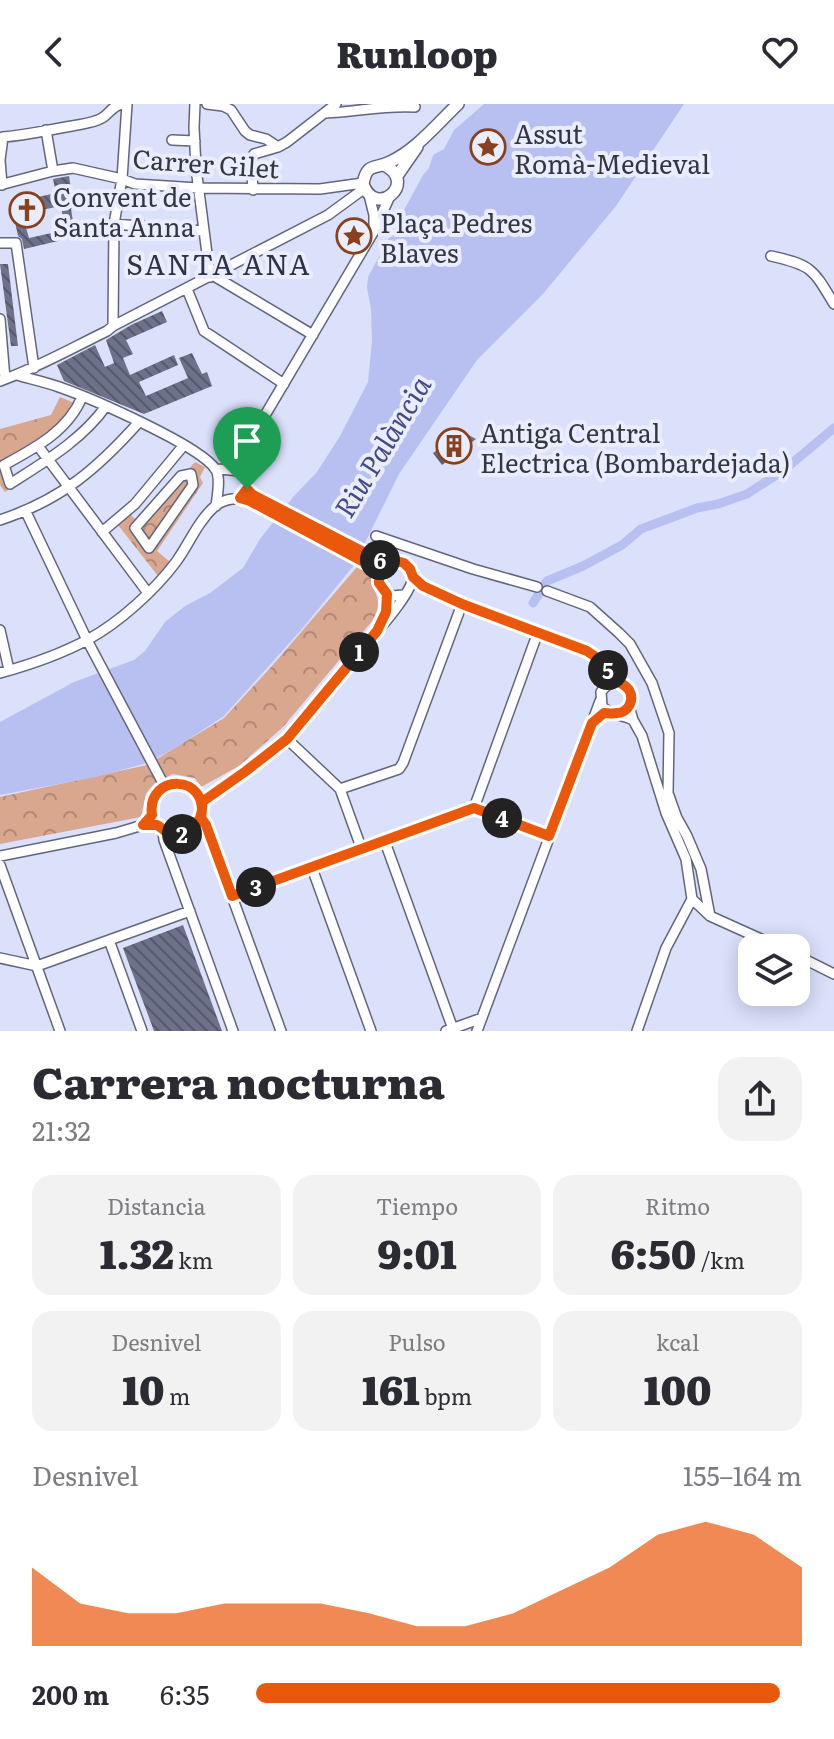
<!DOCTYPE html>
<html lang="es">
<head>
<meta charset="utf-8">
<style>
	body { margin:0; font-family:Literata,serif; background:#f2f2f3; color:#2b2b33; height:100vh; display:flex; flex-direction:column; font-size:30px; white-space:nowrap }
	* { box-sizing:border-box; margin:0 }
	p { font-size:26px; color:#7c7c81 }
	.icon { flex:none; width:44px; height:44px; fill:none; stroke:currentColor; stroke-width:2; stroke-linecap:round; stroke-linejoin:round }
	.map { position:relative; height:927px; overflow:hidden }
	.side { display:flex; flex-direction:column; background:#fff; flex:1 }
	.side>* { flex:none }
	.buttons { position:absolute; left:738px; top:830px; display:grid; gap:16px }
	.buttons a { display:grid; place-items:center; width:72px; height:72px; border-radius:16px; background:#fff; box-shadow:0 4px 20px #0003; font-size:40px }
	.pin { position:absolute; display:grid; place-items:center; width:68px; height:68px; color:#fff; margin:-82px -34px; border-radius:50% 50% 50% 0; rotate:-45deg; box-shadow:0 0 8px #0007 }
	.pin .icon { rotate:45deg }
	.km { position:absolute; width:40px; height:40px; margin:-20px; border-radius:50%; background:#222; color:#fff; font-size:22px; line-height:40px; text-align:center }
	.round { display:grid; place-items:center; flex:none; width:84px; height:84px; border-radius:24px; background:#f2f2f3 }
	.overview { display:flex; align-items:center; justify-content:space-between; height:136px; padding:0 32px }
	h1 { font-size:44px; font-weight:800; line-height:60px }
	.stats { display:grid; grid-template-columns:repeat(3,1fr); gap:12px; height:136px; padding:8px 32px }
	.stats div { display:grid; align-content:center; border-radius:20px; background:#f2f2f3; text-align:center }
	.stats b { font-size:40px; font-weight:800 }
	.stats small { font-size:22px; font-weight:400 }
	.stats p { font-size:22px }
	.chart { height:224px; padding:16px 32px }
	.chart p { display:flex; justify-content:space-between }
	.chart svg { width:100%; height:144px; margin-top:8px; fill:#ea580c; opacity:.7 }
	ul { padding:0 32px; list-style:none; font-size:26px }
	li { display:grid; grid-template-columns:128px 96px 1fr; align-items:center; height:60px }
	li i { height:20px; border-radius:10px; background:#ea580c }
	header { display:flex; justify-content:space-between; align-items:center; height:104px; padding:0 32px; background:#fff; font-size:36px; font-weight:800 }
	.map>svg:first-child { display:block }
	.park { fill:url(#park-crowns) }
	.water { fill:#b8c0f2 }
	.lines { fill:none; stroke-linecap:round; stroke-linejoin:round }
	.canal { stroke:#b8c0f2; stroke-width:9 }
	.building { fill:url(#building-back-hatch); fill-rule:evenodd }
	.minor-casing { stroke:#62667d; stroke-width:12 }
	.major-casing { stroke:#62667d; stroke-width:14 }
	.minor { stroke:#fff; stroke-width:9 }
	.major { stroke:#fff; stroke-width:11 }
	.route-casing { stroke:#fff; stroke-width:16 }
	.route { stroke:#ea580c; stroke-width:10 }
	.labels { text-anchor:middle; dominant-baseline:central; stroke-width:8; stroke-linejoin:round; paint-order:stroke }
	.poi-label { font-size:26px; fill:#343641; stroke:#eaedfe; text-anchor:start }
	.street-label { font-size:26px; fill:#343641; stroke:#eaedfe }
	.neighbourhood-label { font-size:28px; letter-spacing:2px; fill:#2f3247; stroke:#eaedfe }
	.water-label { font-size:28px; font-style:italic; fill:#454a88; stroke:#eaedfe }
</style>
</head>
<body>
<header><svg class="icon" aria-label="back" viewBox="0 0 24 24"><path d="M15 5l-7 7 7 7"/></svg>Runloop<svg class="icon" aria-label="heart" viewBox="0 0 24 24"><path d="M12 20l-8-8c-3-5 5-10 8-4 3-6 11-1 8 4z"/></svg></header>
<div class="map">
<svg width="834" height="927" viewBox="0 0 834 927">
	<defs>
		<pattern id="park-crowns" width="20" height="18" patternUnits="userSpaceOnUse" patternTransform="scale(2)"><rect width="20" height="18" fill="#d9a68e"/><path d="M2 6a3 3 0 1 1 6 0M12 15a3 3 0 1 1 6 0" fill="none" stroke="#b18876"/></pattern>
		<pattern id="building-back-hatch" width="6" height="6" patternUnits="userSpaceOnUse" patternTransform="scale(2)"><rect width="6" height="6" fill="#6d7189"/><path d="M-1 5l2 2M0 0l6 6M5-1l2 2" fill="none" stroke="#56596c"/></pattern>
	</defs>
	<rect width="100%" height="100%" fill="#dbe0fb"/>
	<path class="park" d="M60,293L79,301L62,324L5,361L10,385L5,388L0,381V325L51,311Z
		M195,358L205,363L200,373L203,379L157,447L170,458L158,472L118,421L130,410L139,419Z
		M357,463L372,468C371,492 386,493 372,517L283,623L239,662L201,683L195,674L173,670L155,679L146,690L141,713L0,740V693L147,661L224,614L272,562Z"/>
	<path class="water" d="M484,0H684L616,102L542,191L477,256L399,370L354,461L302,525L224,612L177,643L147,659L96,673L0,691V618L74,578L134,556L145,547L165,518L185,502L210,489L243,464L260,435L294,392L317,368L340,332L368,278L372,237L371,205L367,184L368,173L423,71L429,64L433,51L444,45L454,26Z"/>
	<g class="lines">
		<path class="canal" d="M533,499L547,477L583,462L622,441L641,425L697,404L718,400L747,390L784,366L834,324"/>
	</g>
	<path class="building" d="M69,72L74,104L71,105L74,124L89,123L90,129L75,130V133L24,145L22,135L18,132L11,99L56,89L53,75ZM61,102L65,126L29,134L22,110Z
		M0,160H8L18,242H11Z
		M162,207L167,218L126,236L133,250L123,254L130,271L174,251L178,261L139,278L146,292L188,274L179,254L192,249L202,270L207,268L212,282L144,310L64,277L57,261L95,241L105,263L114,259L106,236L131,221Z
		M461,327L476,335L442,361L433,349Z
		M183,821L222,927H154L123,844Z"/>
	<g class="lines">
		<defs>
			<path id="minor" d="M195,0L194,23L196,64L210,173
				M207,0L223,2L231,6L245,27L250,31L266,35L278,43
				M325,9C356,8 383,1 415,3
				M46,26L53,67
				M172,36L195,37
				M0,81L53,67L73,64L122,75L135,80L198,84L320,85L363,79
				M2,81L0,56L3,33C28,31 47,26 72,22C81,20 94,19 102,14C111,9 111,2 122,0
				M253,86L251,55L254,50L278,43L287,38L336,0
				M369,91L374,111V123
				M114,120L203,127
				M0,139H16L34,264
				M771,152C812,161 813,165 834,200
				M214,172L313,231
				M187,185L204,227L284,280
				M0,215L5,275
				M113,222L114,120L122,75L127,0
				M17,271C31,275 45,278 59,283C88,293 202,342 216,366C221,375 217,392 216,402
				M0,277C37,264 72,244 107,227L113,222L328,111L365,84
				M82,293C68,327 35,344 4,361L10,380C44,358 82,336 106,302
				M38,342L148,489
				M215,365C233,366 254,364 245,389
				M239,367L248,340L374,127L390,92
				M191,370L193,381L149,444L135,424L181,372Z
				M247,385L253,391L379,456L387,460L396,457L404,459L410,465L413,473L423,482L462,500L587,547L601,557L618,578
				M26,408L87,536L165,683
				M0,416C61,396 97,365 139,318
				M102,428L135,400L184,341
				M376,432L473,465L537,483
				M381,466L378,474L384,487L393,492L403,491
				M547,487L590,503L619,529L630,540L652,579L669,629L668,689L677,714L687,732L701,765L710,812
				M380,520L386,508L387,490
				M0,526L9,566
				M0,569C29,561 61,550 87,536C119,519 155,486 176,458C189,440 198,417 215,402C225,394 239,393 250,397L374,463L379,470
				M629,602L633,616L642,632L666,709L686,755L692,795L666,844L637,927
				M618,609C648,597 620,562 601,588L602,602C609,611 622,610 633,616
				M287,635L340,685L362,746
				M151 705a25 25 0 1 1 50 0a25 25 0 1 1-50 0Z
				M340,685L399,665L403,659L462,500
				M202,698L246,667L287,635L377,527C387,517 412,486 413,473
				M474,704L538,528
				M201,714L206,721L281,927
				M163,727L164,736L233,927
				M385,738L453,925
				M0,752L116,729L143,721H156
				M0,761L60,927
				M312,764L371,927
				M232,792L474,704L549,732
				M692,795L710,812L781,844
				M109,836L142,927
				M796,851L834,870
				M0,854L37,862L190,807
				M446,927L482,914
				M477,927L600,597"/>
			<path id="major" d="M384,61C419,78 376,116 363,80C367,58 374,66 390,58C416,46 437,20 458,0
				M397,72L417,43"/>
		</defs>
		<use href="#minor" class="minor-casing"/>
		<use href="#major" class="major-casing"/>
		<use href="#minor" class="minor"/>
		<use href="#major" class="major"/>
	</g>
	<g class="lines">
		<defs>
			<path id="route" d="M247,385L240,394L250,397L377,465L379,470V479L387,490L386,508L377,527L287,635L246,667L202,698C204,717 189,735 168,729C164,727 161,723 157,721C156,721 145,721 143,721L152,711C146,669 210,669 201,714L206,721L232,792L474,704L549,732L592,619L604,609C608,609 612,610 617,609C628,609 635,596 629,586C625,580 619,579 614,574C606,564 599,554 587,547L462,500L423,482L413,473L410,465L404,459L396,457L387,460L379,456L253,391L247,385"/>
		</defs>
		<use href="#route" class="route-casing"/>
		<use href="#route" class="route"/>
	</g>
	<defs>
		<symbol id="sight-ring" viewBox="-11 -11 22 22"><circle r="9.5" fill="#eaedfe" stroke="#87411c" stroke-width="1.5"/><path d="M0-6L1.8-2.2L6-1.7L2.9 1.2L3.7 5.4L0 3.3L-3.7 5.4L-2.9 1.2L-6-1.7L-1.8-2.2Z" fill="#87411c"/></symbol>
		<symbol id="church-ring" viewBox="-11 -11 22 22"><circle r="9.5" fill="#eaedfe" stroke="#87411c" stroke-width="1.5"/><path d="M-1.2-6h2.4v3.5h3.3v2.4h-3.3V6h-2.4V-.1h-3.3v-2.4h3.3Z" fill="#87411c"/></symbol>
		<symbol id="building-ring" viewBox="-11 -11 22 22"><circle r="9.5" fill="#eaedfe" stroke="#87411c" stroke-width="1.5"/><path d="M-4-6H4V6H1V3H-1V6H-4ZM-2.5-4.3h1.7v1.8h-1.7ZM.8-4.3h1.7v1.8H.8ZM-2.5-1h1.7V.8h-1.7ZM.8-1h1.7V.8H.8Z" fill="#87411c"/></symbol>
	</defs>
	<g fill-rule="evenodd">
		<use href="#sight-ring" x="468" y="23" width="40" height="40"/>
		<use href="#church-ring" x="7" y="86" width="40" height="40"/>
		<use href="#sight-ring" x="334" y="112" width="40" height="40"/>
		<use href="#building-ring" x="434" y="322" width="40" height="40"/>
	</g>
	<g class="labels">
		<g class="poi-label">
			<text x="514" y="28">Assut<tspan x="514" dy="30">Romà-Medieval</tspan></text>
			<text x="53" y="91">Convent de<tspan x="53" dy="30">Santa Anna</tspan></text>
			<text x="380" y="117">Plaça Pedres<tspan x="380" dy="30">Blaves</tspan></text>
			<text x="480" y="327">Antiga Central<tspan x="480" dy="30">Electrica (Bombardejada)</tspan></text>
		</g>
		<g class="street-label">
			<text transform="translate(206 58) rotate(4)">Carrer Gilet</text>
		</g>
		<g class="neighbourhood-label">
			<text x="219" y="159">SANTA ANA</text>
		</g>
		<g class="water-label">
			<text transform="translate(381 342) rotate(-59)">Riu Palància</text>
		</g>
	</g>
</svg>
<div class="buttons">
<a><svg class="icon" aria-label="layers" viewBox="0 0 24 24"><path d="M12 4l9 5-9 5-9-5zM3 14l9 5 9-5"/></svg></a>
</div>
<div class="pin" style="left:247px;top:385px;background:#1e9e55"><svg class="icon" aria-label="arrive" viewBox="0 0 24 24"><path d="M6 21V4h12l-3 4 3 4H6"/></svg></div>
<b class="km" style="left:359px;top:548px">1</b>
<b class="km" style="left:182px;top:730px">2</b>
<b class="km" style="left:256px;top:783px">3</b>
<b class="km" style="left:502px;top:714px">4</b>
<b class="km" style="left:608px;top:566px">5</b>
<b class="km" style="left:380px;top:456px">6</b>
</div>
<section class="side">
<div class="overview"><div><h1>Carrera nocturna</h1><p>21:32</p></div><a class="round"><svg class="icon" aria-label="share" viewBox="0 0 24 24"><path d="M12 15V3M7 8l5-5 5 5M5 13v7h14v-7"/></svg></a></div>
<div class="stats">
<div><p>Distancia</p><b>1.32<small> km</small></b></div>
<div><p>Tiempo</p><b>9:01</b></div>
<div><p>Ritmo</p><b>6:50<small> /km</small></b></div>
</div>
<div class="stats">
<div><p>Desnivel</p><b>10<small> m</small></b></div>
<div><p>Pulso</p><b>161<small> bpm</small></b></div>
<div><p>kcal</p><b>100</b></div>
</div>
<div class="chart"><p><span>Desnivel</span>155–164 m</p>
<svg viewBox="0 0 160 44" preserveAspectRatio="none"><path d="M0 44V20L10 31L20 34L30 34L40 31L50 31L60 31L70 34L80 38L90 38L100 34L110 27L120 20L130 10L140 6L150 10L160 20V44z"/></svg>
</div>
<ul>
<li><b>200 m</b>6:35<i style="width:96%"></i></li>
</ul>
</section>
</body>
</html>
